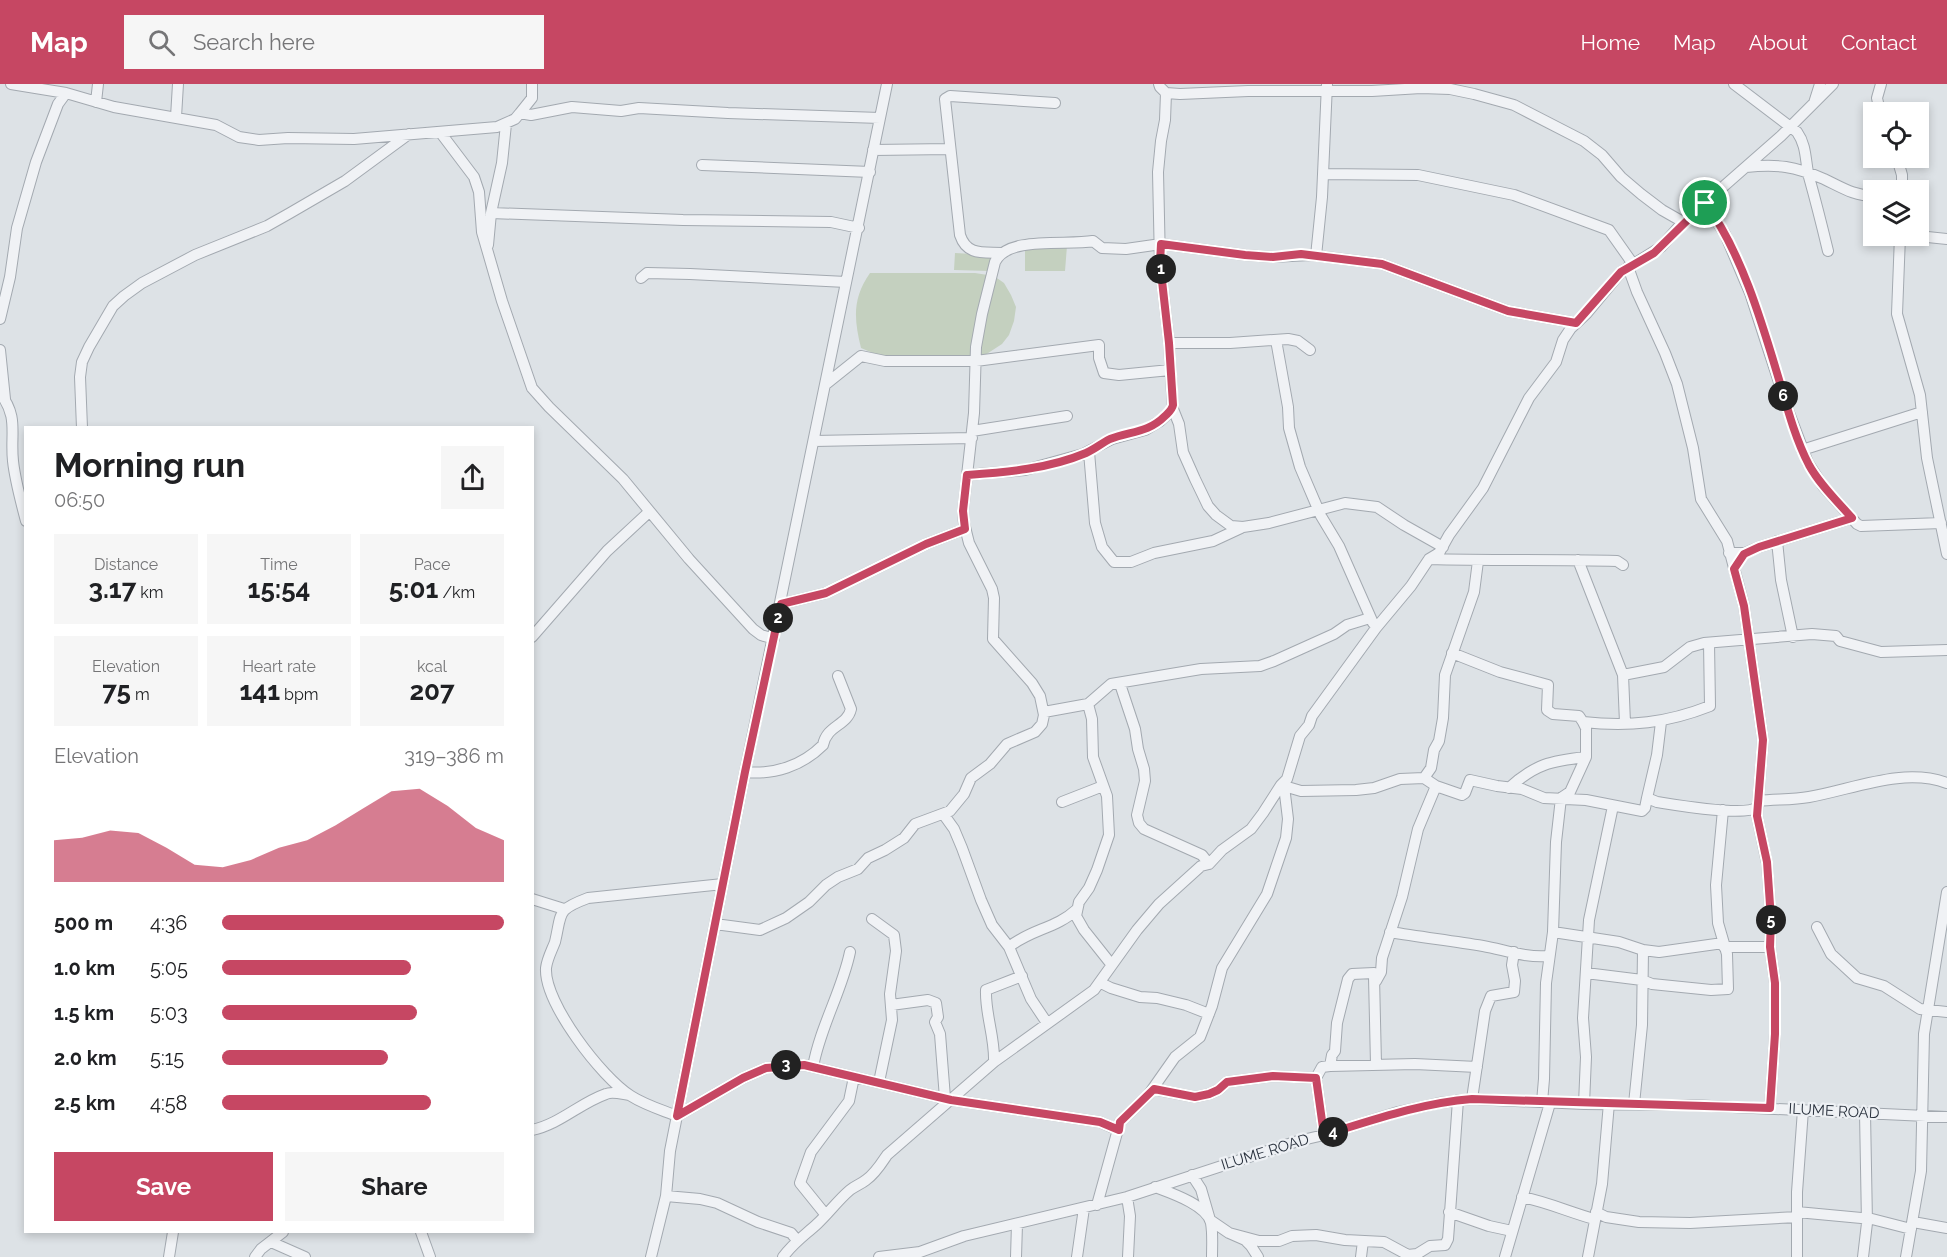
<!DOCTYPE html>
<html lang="en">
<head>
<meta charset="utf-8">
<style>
	body { margin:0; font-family:Raleway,sans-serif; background:#f6f6f6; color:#202124; height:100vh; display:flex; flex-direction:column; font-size:22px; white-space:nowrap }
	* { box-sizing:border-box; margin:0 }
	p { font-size:20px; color:#757577 }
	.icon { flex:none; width:33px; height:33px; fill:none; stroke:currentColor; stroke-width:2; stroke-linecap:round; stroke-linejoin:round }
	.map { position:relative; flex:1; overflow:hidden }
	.side { position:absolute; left:24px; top:342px; width:510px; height:807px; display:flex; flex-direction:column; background:#fff; border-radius:0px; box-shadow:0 3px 9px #0003 }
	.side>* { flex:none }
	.controls { position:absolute; left:1863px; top:18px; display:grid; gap:12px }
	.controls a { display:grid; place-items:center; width:66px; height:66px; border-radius:0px; background:#fff; box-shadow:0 3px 9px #0003; font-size:30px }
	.pin { position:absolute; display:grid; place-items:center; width:51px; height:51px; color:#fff; margin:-26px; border:3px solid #fff; border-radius:50%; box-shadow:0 2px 6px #0007 }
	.km { position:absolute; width:30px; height:30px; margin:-15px; border-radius:50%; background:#222; color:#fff; font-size:16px; line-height:30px; text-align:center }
	.round { display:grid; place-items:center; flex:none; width:63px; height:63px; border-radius:0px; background:#f6f6f6 }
	.overview { display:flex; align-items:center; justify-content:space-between; height:102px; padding:0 30px }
	h1 { font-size:33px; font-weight:700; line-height:45px }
	.figures { display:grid; grid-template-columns:repeat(3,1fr); gap:9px; height:102px; padding:6px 30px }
	.figures div { display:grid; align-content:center; border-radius:0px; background:#f6f6f6; text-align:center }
	.figures b { font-size:26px; font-weight:700 }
	.figures small { font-size:16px; font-weight:400 }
	.figures p { font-size:16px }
	.chart { height:168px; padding:12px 30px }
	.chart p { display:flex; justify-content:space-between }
	.chart svg { width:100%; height:108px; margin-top:6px; fill:#c64763; opacity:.7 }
	.primary-button { display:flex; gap:12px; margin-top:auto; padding:12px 30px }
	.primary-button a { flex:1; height:69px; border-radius:0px; background:#c64763; color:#fff; font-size:24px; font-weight:700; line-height:69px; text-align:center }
	.primary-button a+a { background:#f6f6f6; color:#202124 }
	ul { padding:0 30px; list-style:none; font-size:20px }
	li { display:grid; grid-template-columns:96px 72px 1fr; align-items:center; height:45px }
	li i { height:15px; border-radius:8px; background:#c64763 }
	header { display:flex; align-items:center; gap:36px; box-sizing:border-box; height:84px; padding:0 30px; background:#c64763; color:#fff }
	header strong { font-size:28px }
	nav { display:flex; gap:33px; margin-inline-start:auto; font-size:21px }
	.search { width:420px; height:54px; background:#f6f6f6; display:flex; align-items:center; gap:15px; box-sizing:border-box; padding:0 21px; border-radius:0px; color:#757577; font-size:22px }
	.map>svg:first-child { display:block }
	.green { fill:#c4d0bf }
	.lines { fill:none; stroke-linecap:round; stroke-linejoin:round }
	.minor-casing { stroke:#a3a9b0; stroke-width:12 }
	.minor { stroke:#f0f2f5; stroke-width:10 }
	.route-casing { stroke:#fff; stroke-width:12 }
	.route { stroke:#c64763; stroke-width:8 }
	.labels { text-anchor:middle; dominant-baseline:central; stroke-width:4.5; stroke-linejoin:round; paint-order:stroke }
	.street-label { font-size:15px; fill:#28303c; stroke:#edf0f4 }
</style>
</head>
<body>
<header>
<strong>Map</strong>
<div class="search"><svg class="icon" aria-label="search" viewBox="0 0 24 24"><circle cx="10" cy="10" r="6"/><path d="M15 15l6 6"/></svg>Search here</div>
<nav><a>Home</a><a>Map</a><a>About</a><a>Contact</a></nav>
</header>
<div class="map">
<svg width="1947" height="1173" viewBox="0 0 1947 1173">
	<rect width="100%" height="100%" fill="#dde2e6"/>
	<path class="green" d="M1067,162L1065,187H1025V164Z
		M955,169L991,171L990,187L954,186Z
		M870,189H975L994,192L1004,199L1011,211L1016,223L1014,237L1009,251L1002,260L982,273L880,272L861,264C854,235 852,215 870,189Z"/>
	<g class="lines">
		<defs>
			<path id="minor" d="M11,0L66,9L114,23L216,41L239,53L259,56L288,54L354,55L497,43L515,35L520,29L531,31L572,23L621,27L639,24L728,29L880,34
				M1159,0L1160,3L1166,9L1180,10L1248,7H1372L1421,4L1450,5L1474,10L1514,21L1584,57L1602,71L1621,93L1641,110L1662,126L1683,138
				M1734,0L1797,48C1807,62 1805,77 1809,93C1816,118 1822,142 1828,167
				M96,18L98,0
				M1814,19L1820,0
				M1880,28L1877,14L1881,0
				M520,29L532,14V0
				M176,33L178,0
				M440,48L474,93L479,108L482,148L502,217L532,304L549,323L623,395L689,475L753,545L761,551L774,555
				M873,66L950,65
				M1897,74L1902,91V106
				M702,81L870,88
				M1746,83C1778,80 1794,82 1824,95C1841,103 1854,112 1874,112
				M1323,90L1418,91L1514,111L1609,146L1633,180
				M1705,119L1725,150L1750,209L1788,326L1808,379L1823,402L1857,440L1861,442L1941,439
				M491,129L683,136L831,138L859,144
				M1900,152L1897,230L1920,311L1927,374L1947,470
				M1918,152L1947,155
				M488,161L491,129L502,79L506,40
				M1002,169C983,168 967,172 960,151L945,15L950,12L1055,19
				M1316,172L1322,113L1327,0
				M1628,183L1637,208L1665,269L1677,300L1693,364L1701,415L1727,457L1744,522L1763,656L1757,732L1767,779L1771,835L1770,863L1775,899V950L1770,1024
				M641,194L647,189L690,190L846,198
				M0,235L10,193L17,144L36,78L58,20L66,9
				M1276,256L1288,323L1289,344L1300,383L1321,432L1339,462L1373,539
				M1169,259H1230L1288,255L1298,257L1310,266
				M0,266L5,315
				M826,300L861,272L885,277H976L1099,261V274L1104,289L1119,291L1170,286
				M0,309C19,333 10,350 13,377C15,396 21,418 26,437
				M1173,325L1179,340L1183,368L1195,395L1208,422L1216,431L1231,442L1243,443L1269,439L1345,419L1377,423L1404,441L1443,463
				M82,344L80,293L82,278L89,263L113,222L124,212L142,199L195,171L267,142L290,129L345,97L409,50
				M972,347L1067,332
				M814,357L972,354
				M1802,366L1922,328
				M1089,368L1095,439L1102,463L1114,478H1131L1154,469L1213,457L1241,444
				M967,391L1025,386L1083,370L1112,355L1145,346L1160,337L1173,325L1169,259L1160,179L1158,88L1161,57L1165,36L1166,9
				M1777,457L1781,496L1793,553
				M1729,469H1745L1759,463L1852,434
				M1429,475C1492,477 1554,475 1617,477L1623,481
				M1578,476L1623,591L1625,639
				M781,520L826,509L926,460L965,445
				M532,553L607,467L649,428
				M1452,569L1500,588L1548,601L1547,626L1553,630L1579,632L1583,638
				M1623,591L1664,583L1690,563L1704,559L1812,550L1836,552L1840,557L1881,568L1947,566
				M1120,600L1135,645L1138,665L1144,685L1145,697L1137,731L1139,739L1144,745L1202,771L1209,780
				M1088,620L1092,635L1093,673L1107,712L1109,751L1097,786L1089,804L1079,818L1076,832L1084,846L1111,880
				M1044,628L1088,620L1111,600L1201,585L1260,582L1274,577L1334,550L1347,541L1370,534
				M745,688C774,691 802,682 823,661C827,641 847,642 851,625L838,592
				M1424,694L1431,684L1434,666L1439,657L1443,634L1445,591L1474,508L1478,477
				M1284,702L1301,707L1356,706L1374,704L1400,695L1424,694L1436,702L1462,711L1465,709L1470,696L1497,702L1522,705L1544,714L1586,716L1642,727L1645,724L1647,714L1657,718C1676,721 1745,733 1758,723
				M1509,704C1535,680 1551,677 1586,673
				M1647,714L1657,671L1661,638
				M1758,717C1775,715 1792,716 1809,713C1854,705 1903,683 1947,699
				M1062,718L1103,702
				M944,731L954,745L962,764L981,816L992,841L1009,863L1031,915L1047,939
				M723,800L588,814C556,826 562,828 555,858C552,866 547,875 546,884C544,919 602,994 631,1012C645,1021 662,1026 677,1032L743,994L766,984L804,981L951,1016L1100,1038L1118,1046
				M532,815L564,825
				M872,835L894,851L896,867L890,910L892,936L879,998
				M715,840L760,846L786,834L809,818L826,801L838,793L858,785L868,774L885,766L904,754L915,740L950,727L964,710L971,694L990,680L1007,660L1035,648L1042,640L1044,631L1040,612L1032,599L993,555L994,514L992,505L969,459L964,439L963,427L974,329L976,263L982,230L995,178C1008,151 1068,162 1093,157L1102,164L1126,165L1161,160L1245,171L1273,173L1310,171L1382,180L1508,227L1576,239
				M1817,843L1831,870L1857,894L1884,902L1920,925L1947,928
				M1390,848C1421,853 1452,857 1483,862C1505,866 1526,874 1548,872L1549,870
				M1553,848L1619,858L1643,866L1659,868L1723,859
				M1009,863C1029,846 1057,844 1076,826
				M1724,863H1770
				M1586,889L1642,896L1652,900L1711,906L1728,905L1727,870L1718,839L1716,801L1723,726
				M1374,893L1376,980
				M1376,897L1381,888L1382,874L1402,813L1418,745L1436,702
				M1101,899L1111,904L1140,913L1157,914L1186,921L1209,930
				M891,921L928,916L936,919L938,933L935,938L940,950L945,1014
				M994,978C995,953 985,930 986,906L1022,892
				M1330,982L1415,980L1477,983
				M813,983C820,943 842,907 850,868
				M1153,1005L1195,1013L1209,1010L1218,1006L1227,998L1273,992L1316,994
				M1472,1015L1485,927L1491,912L1514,908L1515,897L1512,881L1514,868
				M1542,1018L1544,995L1546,899L1553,848L1556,758L1561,714L1570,708L1586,673V644L1583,638C1629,643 1667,639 1710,622L1709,559
				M1584,1020L1586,973L1583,934L1589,836L1613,722
				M1634,1020L1642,941L1643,866
				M532,1046C560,1040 580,1019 606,1010C612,1007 622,1010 629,1011
				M1324,1051L1316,994L1322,983L1330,982L1332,971L1335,967L1337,939L1348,895L1352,890L1374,889L1376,897
				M1192,1091L1201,1105L1210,1136L1229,1149L1245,1156L1251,1162L1258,1173
				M1155,1103C1171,1109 1207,1121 1211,1139C1213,1150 1212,1162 1212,1173
				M666,1112L700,1115L717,1119L758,1138L791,1149L797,1156
				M1127,1113L1130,1132L1128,1173
				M1522,1113C1547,1118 1569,1128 1594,1135
				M1097,1121L1120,1038L1149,1010L1175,973L1200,953L1212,922L1222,884L1267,810L1286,754L1288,735L1284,702L1281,701
				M1449,1128L1489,1142L1512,1147
				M1596,1128L1606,1133L1639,1138L1690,1139L1797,1133
				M1797,1128L1872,1135L1911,1145
				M825,1130L800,1099L811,1068L849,1017L854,993
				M1913,1138L1947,1144
				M421,1148L430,1173
				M1229,1149L1259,1157H1279L1292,1152L1316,1151L1345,1156L1384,1158L1408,1171L1417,1170L1430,1162L1445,1161L1448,1155L1451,1115L1458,1016
				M271,1158L305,1173
				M169,1173L173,1148
				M255,1173L261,1165L283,1148
				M651,1173L666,1112L670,1067L745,688L887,0
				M783,1173C793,1159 805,1151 817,1140C828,1130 838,1116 850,1106C855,1102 861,1100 866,1096C875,1090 881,1080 887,1071L994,978L1094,906L1137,846L1159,820L1201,782L1209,780L1222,766L1251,745L1263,729L1281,701L1287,695L1300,652L1309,641L1312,632L1376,544L1411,502L1429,475L1439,469L1449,451L1483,404L1529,314L1556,278L1563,256L1571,244L1587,229L1621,188L1661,163L1683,138L1781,52L1833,0
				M879,1173L920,1168L964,1152L1127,1113L1298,1057L1324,1051L1398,1028L1439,1019L1472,1015L1584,1020L1690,1021L1947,1033
				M1016,1173L1017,1140
				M1077,1173L1084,1124
				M1361,1173L1363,1157
				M1505,1173L1550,1019
				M1588,1173L1602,1100L1609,1019
				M1797,1173V1108L1803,1026
				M1863,1173L1867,1139L1865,1029
				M1906,1173L1921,1087L1924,950L1947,808"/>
		</defs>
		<use href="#minor" class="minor-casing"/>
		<use href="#minor" class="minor"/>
	</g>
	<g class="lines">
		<defs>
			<path id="route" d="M1705,119C1741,166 1763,242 1780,299C1788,327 1796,356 1809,381C1820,401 1837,417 1852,434L1759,463L1744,470L1734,485L1744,522L1763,656L1757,732L1767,778L1771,835L1770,863L1775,899V950L1770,1024L1472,1015C1421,1019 1373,1036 1324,1051L1316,994L1273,992L1227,998L1218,1006L1209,1010L1195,1013L1154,1005L1120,1038L1119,1046L1100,1038L951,1016L804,981L766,984L743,994L677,1032L745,688L781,520L826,509L926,460L965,445L963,427L967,391C1007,388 1048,385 1086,369C1095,365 1102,359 1110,355C1131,347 1148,349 1165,332C1169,328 1172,326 1173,321L1169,259L1160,179L1161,160L1245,171L1273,173L1301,170L1382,180L1508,227L1576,239L1621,188L1654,169Z"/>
		</defs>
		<use href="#route" class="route-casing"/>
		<use href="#route" class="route"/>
	</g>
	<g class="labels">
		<g class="street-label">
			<text transform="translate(1834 1027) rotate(3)">ILUME ROAD</text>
			<text transform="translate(1265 1068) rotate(-17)">ILUME ROAD</text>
		</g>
	</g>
</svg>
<div class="controls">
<a><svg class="icon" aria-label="locate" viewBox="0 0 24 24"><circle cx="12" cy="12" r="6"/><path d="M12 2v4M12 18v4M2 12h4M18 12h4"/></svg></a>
<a><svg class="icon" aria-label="layers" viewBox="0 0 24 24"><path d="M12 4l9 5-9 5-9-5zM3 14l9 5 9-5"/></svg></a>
</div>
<div class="pin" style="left:1705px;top:119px;background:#1e9e55"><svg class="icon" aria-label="arrive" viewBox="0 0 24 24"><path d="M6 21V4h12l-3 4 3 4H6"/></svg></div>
<b class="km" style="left:1161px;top:185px">1</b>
<b class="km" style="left:778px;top:534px">2</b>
<b class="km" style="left:786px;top:981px">3</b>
<b class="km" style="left:1333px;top:1048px">4</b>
<b class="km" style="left:1771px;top:836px">5</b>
<b class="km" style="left:1783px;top:312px">6</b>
<section class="side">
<div class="overview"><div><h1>Morning run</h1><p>06:50</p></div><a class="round"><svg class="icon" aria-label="share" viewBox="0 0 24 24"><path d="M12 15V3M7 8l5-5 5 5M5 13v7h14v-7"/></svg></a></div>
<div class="figures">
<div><p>Distance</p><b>3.17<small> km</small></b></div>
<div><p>Time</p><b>15:54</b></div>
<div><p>Pace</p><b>5:01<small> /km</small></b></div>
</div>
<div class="figures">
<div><p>Elevation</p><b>75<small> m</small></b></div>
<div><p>Heart rate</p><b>141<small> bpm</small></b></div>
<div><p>kcal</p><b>207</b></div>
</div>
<div class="chart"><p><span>Elevation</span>319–386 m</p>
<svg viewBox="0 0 160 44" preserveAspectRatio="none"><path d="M0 44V27L10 26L20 23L30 24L40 30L50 37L60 38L70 35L80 30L90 27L100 21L110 14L120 7L130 6L140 13L150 22L160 27V44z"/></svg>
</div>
<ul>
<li><b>500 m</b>4:36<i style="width:100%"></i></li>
<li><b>1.0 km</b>5:05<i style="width:67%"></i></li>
<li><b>1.5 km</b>5:03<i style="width:69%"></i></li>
<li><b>2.0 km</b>5:15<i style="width:59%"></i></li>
<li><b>2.5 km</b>4:58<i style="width:74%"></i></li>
</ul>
<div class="primary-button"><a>Save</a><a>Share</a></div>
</section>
</div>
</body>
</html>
